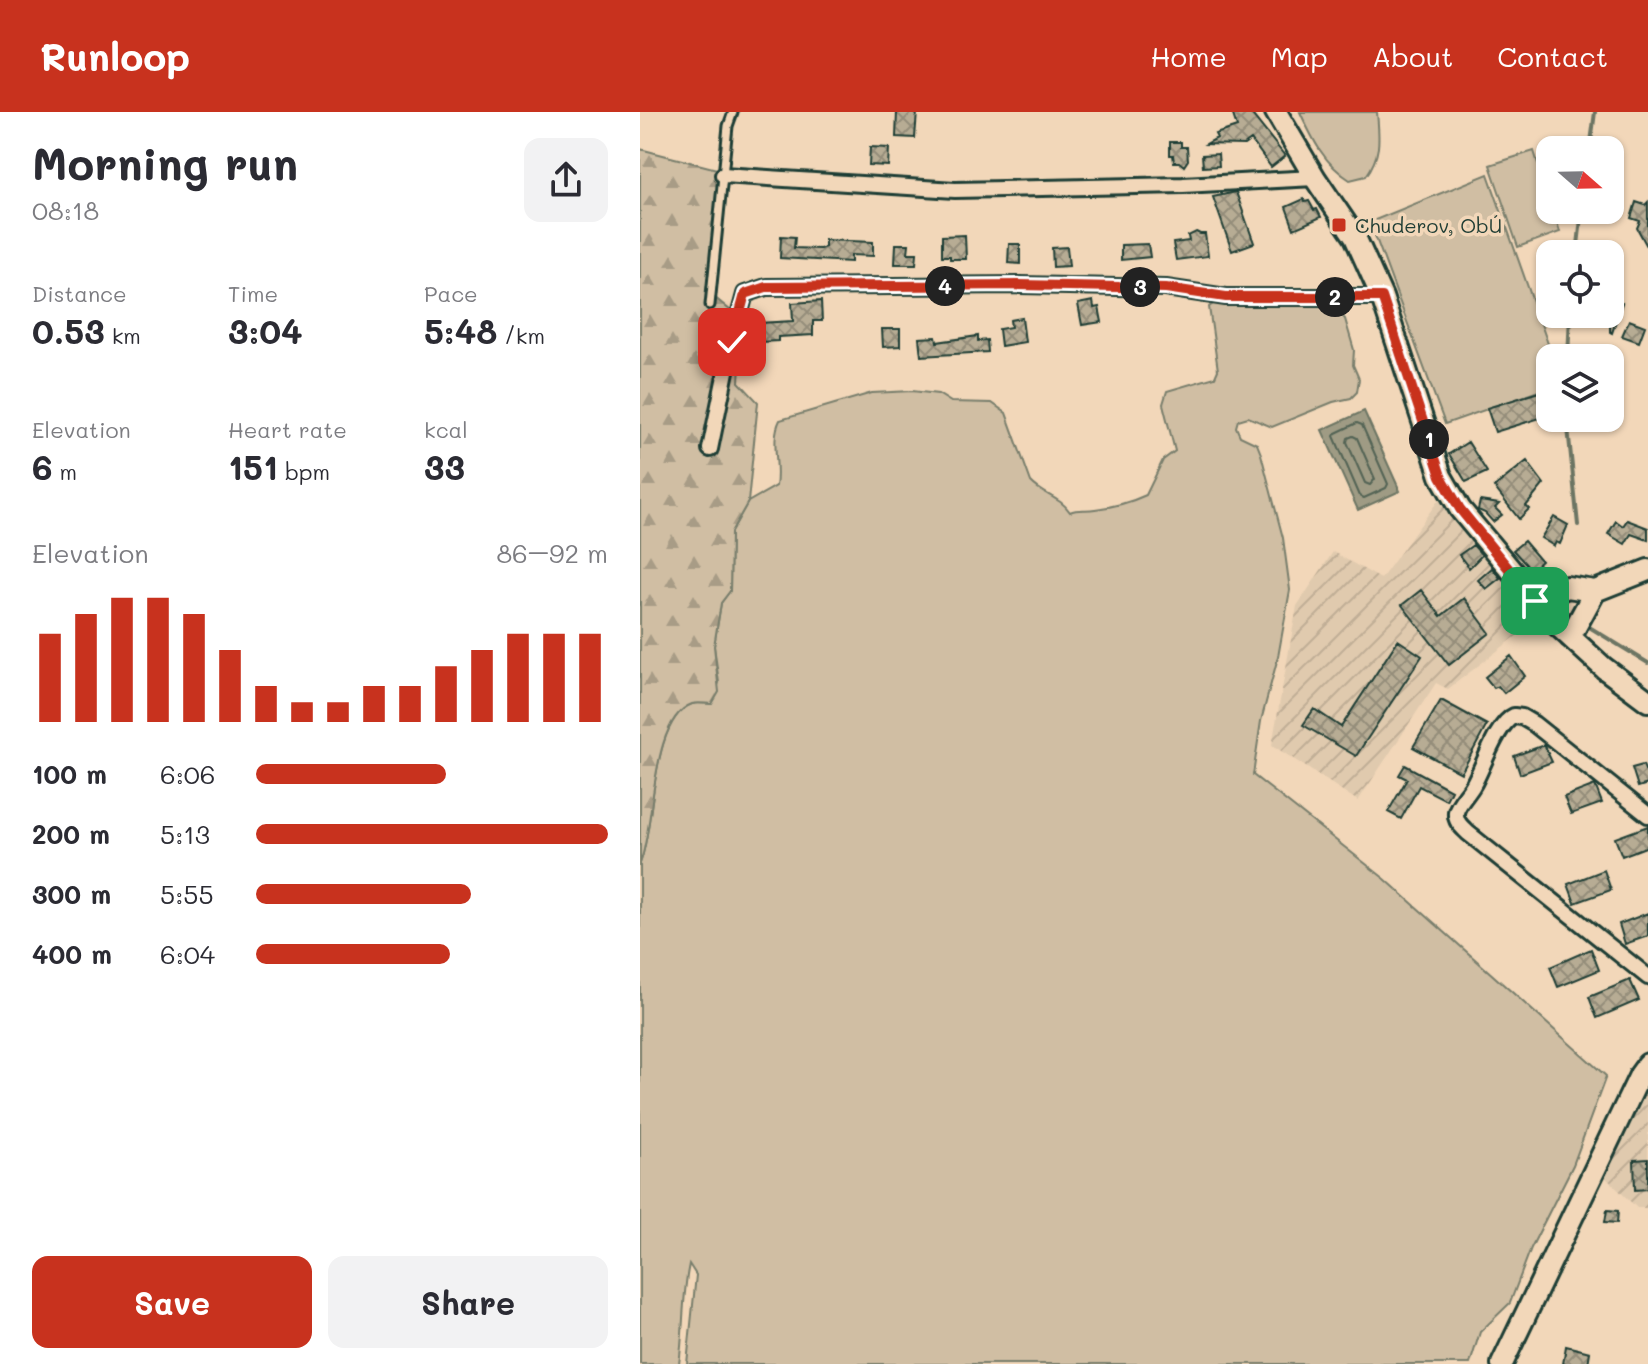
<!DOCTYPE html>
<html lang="en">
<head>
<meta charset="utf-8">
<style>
	body { margin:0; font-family:Mali,sans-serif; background:#f2f2f3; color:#2b2b33; height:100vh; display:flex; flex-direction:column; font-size:30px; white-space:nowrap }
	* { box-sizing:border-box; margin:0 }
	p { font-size:26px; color:#7c7c81 }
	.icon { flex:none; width:44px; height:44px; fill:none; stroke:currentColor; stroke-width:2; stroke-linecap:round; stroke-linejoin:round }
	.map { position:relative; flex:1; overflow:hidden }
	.sheet { display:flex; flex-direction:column; background:#fff; width:640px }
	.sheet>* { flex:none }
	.needle { width:52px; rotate:110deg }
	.tools { position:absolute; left:896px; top:24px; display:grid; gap:16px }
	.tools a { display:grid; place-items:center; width:88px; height:88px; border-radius:16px; background:#fff; box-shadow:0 2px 6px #0004; font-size:40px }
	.pin { position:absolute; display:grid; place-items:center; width:68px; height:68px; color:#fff; margin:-34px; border-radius:16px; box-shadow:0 4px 12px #0006 }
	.km { position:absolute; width:40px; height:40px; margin:-20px; border-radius:50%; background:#222; color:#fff; font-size:22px; line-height:40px; text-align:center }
	.round { display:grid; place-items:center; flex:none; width:84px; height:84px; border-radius:16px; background:#f2f2f3 }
	.overview { display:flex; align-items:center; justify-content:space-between; height:136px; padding:0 32px }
	h1 { font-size:44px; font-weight:700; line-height:60px }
	.stats { display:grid; grid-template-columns:repeat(3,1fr); gap:12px; height:136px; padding:8px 32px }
	.stats div { display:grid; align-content:center }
	.stats b { font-size:34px; font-weight:700 }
	.stats small { font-size:22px; font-weight:400 }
	.stats p { font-size:22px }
	.chart { height:224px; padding:16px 32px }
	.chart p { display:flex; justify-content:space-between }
	.chart svg { width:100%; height:144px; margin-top:8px; stroke:#c8321e; stroke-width:6 }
	.cta { display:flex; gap:16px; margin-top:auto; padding:16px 32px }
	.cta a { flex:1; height:92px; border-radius:16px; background:#c8321e; color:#fff; font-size:32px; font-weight:700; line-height:92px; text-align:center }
	.cta a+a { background:#f2f2f3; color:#2b2b33 }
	ul { padding:0 32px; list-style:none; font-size:26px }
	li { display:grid; grid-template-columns:128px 96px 1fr; align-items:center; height:60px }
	li i { height:20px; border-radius:10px; background:#c8321e }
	header { display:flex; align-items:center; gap:48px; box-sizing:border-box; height:112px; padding:0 40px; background:#c8321e; color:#fff }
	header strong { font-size:38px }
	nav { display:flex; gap:44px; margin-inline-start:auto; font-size:28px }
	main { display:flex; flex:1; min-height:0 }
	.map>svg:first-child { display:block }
	.industrial { fill:url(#industrial-furrows) }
	.green { fill:#d0bea3; stroke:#787e6c; stroke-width:2 }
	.forest { fill:url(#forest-firs); stroke:#787e6c; stroke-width:2 }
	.water { fill:#9f9b84; stroke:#6c7564; stroke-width:2 }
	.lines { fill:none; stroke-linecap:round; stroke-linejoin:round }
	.shore { stroke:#526354; stroke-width:2 }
	.stream { stroke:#6c7564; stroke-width:4 }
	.building { fill:url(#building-cross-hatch); stroke:#1f3d34; stroke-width:2 }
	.lane-casing { stroke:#1f3d34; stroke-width:13 }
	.street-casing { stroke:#1f3d34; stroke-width:20 }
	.secondary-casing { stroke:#1f3d34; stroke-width:26 }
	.lane { stroke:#f2d7b9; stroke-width:7 }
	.street { stroke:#f2d7b9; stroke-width:14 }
	.secondary { stroke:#f2d7b9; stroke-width:20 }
	.route-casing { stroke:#fff; stroke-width:16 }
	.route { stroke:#c8321e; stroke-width:10 }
	.poi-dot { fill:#c8321e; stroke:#f2d7b9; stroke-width:3 }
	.labels { text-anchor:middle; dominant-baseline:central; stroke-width:7; stroke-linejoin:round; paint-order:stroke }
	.poi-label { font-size:20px; fill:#1f3d34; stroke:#f2d7b9; text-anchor:start }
</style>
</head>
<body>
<header>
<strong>Runloop</strong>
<nav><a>Home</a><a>Map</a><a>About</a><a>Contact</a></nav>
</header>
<main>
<section class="sheet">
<div class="overview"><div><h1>Morning run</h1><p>08:18</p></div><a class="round"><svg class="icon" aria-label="share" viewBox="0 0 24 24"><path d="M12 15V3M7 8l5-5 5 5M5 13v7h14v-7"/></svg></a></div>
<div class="stats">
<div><p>Distance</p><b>0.53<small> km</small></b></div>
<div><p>Time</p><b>3:04</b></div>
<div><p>Pace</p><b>5:48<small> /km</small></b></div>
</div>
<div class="stats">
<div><p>Elevation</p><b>6<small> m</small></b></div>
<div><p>Heart rate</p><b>151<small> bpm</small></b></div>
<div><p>kcal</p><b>33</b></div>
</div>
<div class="chart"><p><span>Elevation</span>86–92 m</p>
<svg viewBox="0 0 160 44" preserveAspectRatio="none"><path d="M5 44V17M15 44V11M25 44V6M35 44V6M45 44V11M55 44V22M65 44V33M75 44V38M85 44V38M95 44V33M105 44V33M115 44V27M125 44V22M135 44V17M145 44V17M155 44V17"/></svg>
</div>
<ul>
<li><b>100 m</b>6:06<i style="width:54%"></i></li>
<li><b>200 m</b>5:13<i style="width:100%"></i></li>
<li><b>300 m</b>5:55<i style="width:61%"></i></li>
<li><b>400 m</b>6:04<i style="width:55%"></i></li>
</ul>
<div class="cta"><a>Save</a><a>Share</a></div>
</section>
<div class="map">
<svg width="1008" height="1252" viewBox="0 0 1008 1252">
	<defs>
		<pattern id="industrial-furrows" width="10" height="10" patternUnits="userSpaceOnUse" patternTransform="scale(2)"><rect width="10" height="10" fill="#e0caae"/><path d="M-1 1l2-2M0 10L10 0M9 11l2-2" fill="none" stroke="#c0ae96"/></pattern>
		<pattern id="forest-firs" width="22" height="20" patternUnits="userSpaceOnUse" patternTransform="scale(2)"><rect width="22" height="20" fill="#d0bea3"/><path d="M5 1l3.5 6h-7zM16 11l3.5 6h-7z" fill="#a89c86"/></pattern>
		<pattern id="building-cross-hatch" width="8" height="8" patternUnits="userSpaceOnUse" patternTransform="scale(2)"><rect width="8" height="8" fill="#b7ac94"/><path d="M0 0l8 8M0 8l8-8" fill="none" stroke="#948d7a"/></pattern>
	</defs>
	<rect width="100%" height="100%" fill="#f2d7b9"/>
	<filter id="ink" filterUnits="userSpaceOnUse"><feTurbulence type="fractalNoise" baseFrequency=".0125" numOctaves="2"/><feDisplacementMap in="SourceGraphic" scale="16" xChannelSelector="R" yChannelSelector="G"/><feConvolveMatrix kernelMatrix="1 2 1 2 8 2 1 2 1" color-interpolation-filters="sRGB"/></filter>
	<g filter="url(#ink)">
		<path class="industrial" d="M800,386L900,506L808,577L796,571L718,689L632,633L657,494L693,440L741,467Z
			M1008,978V1096H997L964,1064Z"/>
		<path class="green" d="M660,0H737C739,25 742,42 726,64L710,68C684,52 672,26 660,0Z
			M894,39L910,90V98H913L920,120L878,135L850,53Z
			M848,62L913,246H910V275L805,312L730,110Z
			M580,187L661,189L687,194L698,199L705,207L714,238L713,253L719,267L717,280L711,286L693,290L632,315L608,305L598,308L596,315L600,324L617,332L621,342L643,426L650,478L638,545L621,609L613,663L745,767L966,964L933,1053L891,1136L870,1191L840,1220L830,1252H47L56,1163L49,1152C42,1185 44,1219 39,1252H0V751C15,715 10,607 52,592C58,590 66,592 71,592L79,571L74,534L81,491L90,479L91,420L108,390L136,374C140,352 130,328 140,308L232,281L272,279L298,282L311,290L352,291L366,301L391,370C403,383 420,385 430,400C438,396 446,399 455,397C472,395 491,390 506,383L523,348L535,339L523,292L527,279L575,265L578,258L569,195Z"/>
		<path class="forest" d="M0,37L77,57V150L73,184L103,209L99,270L118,290L108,390L91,420L90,479L81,491L74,534L79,580L72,592C66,592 58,590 52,592C10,607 15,715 0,751Z"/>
		<path class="water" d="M724,299L760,379L718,398L682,318Z"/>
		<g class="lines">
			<path class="shore" d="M717,311L722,313L748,372L746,376L724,386L720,384L694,324L696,321Z
				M713,324L717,326L735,367L730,373L725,371L707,330L708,326Z"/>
			<path class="stream" d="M950,38L955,0
				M937,142L942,98
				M928,246L930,202
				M927,306L938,413
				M946,513L1008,551"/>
		</g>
		<path class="building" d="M257,0H277L275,26L256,25Z
			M592,0H610L645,44L631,55L611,28L604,33L566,32L577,26L575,22L597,15Z
			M530,30H541V35H547L548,48L544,54L539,50H534L533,43H530Z
			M230,35L249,36L248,54L229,53Z
			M578,42L579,54L563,55L562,43Z
			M596,80L614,131L592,139L573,85Z
			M664,87L665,90L669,89L674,98L677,97L681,105L654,117L646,95Z
			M996,90L1005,93L1008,90V136L997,116L1000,109L991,106Z
			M556,120L560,122H565L568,144L536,148L533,131L549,129L548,124Z
			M325,123L326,147H310V144H302V124Z
			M141,124L155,125L154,136L180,137L185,135V128L233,130V144L211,143V150L140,146Z
			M256,132H269L268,141H277L276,152H255Z
			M369,132H380V152L368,151Z
			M508,132L510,145L481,148V133Z
			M427,135L429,154L413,155L412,136Z
			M970,187L982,191L972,221L970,220Z
			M181,189L182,209H173V223L138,225V229L120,230L119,211L153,209L152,191Z
			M453,189L454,196L459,195L462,210L442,213L438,192Z
			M382,206L385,230L361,234L359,217L371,215L370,208Z
			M989,208L1005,214L999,230L982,224Z
			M242,217H260V234L243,235Z
			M338,224V229L347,228L348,240L281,244L279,226L296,225L297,230Z
			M899,280L904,294L910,292V303L855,320L847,296Z
			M828,330L847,360L826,370L809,342Z
			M887,349L904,372L886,394L889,397L879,407L854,375Z
			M840,389L859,392L855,396L862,403L853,410L845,401L838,398Z
			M914,405L928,413L920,432L916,430L914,434L901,426Z
			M987,408L1008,416V428L991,422L985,432L968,422L976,409L983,414Z
			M884,429L901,449L891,458L873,438Z
			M833,433L842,443L829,456L819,443Z
			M852,456L860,466L846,477L838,468Z
			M781,478L801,504L824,486L850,521L809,553L762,493Z
			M758,528L782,544L716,644L663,613L674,597L701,615Z
			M871,544L885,564L864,581L858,574L854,576L845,565Z
			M801,588L847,613L821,661L773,635Z
			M904,633L912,650L880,662L874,644Z
			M765,653L811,678L806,688L779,674L761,707L748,700L767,667L759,663Z
			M1003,653L1005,658L1008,657V672L998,675L992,656Z
			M955,673L962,691L931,702L924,685Z
			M1008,714V734L982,744L975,726Z
			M964,758L971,778L935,791L928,772Z
			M1008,801V824L985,832L979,812Z
			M951,837L959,858L918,875L910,855Z
			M990,868L999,888L957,906L949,885Z
			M1008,1047V1077L995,1078L994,1048Z
			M967,1098L978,1099L977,1111L965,1110Z
			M926,1234L950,1240L948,1252H923Z"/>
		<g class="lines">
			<defs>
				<path id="lane" d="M70,193L88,14L93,0"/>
				<path id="street" d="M83,63L315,78L543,73L675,66
					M70,337L92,230L105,182L126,175L380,173L526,176L586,185H742
					M1008,703L894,612L882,605L874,604C857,611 843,656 833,673C828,682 818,691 816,700C815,710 822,715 828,721L1008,865"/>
				<path id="secondary" d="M636,0L675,66L715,125L742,185L801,364L820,397L916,512L964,556L1008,589
					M895,489L927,475L955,479
					M930,525L955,479L1008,458
					M862,1252L1000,963L1008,952"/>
			</defs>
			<use href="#lane" class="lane-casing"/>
			<use href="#street" class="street-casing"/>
			<use href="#secondary" class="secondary-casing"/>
			<use href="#lane" class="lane"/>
			<use href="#street" class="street"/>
			<use href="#secondary" class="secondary"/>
		</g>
	</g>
	<g class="lines" filter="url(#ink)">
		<defs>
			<path id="route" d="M92,230L105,182L126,175L380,173L526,176L586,185H742L801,364L820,397L895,489"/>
		</defs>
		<use href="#route" class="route-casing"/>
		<use href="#route" class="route"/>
	</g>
	<rect class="poi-dot" x="691" y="105" width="16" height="16" rx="4"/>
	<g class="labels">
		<g class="poi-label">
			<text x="715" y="113">Chuderov, ObÚ</text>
		</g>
	</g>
</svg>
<div class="tools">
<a><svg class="needle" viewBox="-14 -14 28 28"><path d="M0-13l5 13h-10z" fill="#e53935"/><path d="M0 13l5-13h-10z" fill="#7c7c81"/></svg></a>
<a><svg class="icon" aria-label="locate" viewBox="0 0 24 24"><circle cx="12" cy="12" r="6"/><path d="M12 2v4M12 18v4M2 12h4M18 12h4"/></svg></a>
<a><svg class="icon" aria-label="layers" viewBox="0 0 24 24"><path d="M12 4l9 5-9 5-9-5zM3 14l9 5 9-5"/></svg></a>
</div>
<div class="pin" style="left:895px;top:489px;background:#1e9e55"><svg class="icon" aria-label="arrive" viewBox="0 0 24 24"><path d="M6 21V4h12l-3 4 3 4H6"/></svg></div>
<div class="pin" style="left:92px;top:230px;background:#d93025"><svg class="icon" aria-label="check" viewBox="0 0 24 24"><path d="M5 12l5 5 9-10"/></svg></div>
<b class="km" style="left:789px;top:327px">1</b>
<b class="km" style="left:695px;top:185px">2</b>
<b class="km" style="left:500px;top:175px">3</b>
<b class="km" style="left:305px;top:174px">4</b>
</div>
</main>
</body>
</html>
